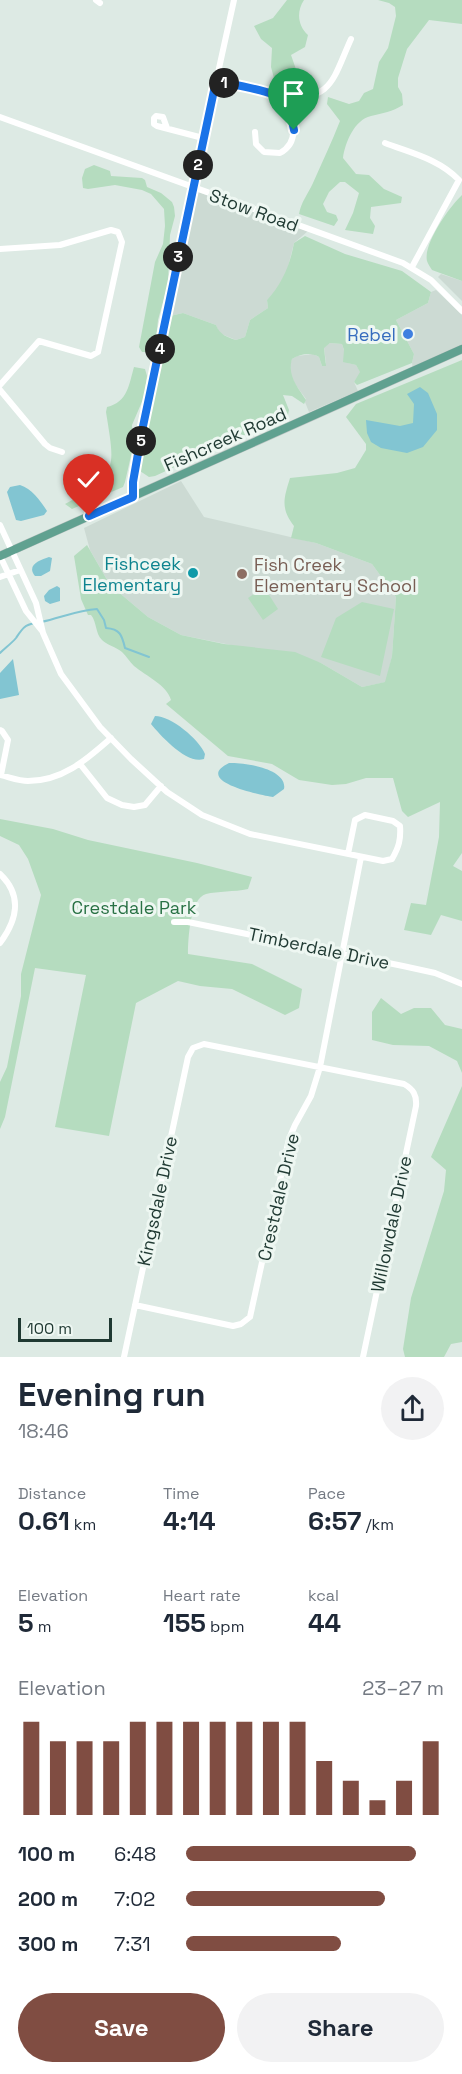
<!DOCTYPE html>
<html lang="en">
<head>
<meta charset="utf-8">
<style>
	body { margin:0; font-family:"Space Grotesk",sans-serif; background:#f2f2f3; color:#1f2937; height:100vh; display:flex; flex-direction:column; font-size:22px; white-space:nowrap }
	* { box-sizing:border-box; margin:0 }
	p { font-size:20px; color:#747a83 }
	.icon { flex:none; width:33px; height:33px; fill:none; stroke:currentColor; stroke-width:2; stroke-linecap:round; stroke-linejoin:round }
	.map { position:relative; height:1357px; overflow:hidden }
	.side { display:flex; flex-direction:column; background:#fff; flex:1 }
	.side>* { flex:none }
	.scale { position:absolute; left:18px; bottom:15px; width:94px; box-sizing:border-box; padding-left:6px; border:3px solid #1f3932; border-top:0; font-size:16px; line-height:21px; white-space:nowrap; color:#1f3932; -webkit-text-stroke:4px #eef7f2; paint-order:stroke }
	.pin { position:absolute; display:grid; place-items:center; width:51px; height:51px; color:#fff; margin:-62px -26px; border-radius:50% 50% 50% 0; rotate:-45deg; box-shadow:0 0 6px #0007 }
	.pin .icon { rotate:45deg }
	.km { position:absolute; width:30px; height:30px; margin:-15px; border-radius:50%; background:#222; color:#fff; font-size:16px; line-height:30px; text-align:center }
	.round { display:grid; place-items:center; flex:none; width:63px; height:63px; border-radius:32px; background:#f2f2f3 }
	.headline { display:flex; align-items:center; justify-content:space-between; height:102px; padding:0 18px }
	h1 { font-size:33px; font-weight:800; line-height:45px }
	.figures { display:grid; grid-template-columns:repeat(3,1fr); gap:9px; height:102px; padding:6px 18px }
	.figures div { display:grid; align-content:center }
	.figures b { font-size:26px; font-weight:800 }
	.figures small { font-size:16px; font-weight:400 }
	.figures p { font-size:16px }
	.chart { height:168px; padding:12px 18px }
	.chart p { display:flex; justify-content:space-between }
	.chart svg { width:100%; height:108px; margin-top:6px; stroke:#804d42; stroke-width:6 }
	.button { display:flex; gap:12px; margin-top:auto; padding:12px 18px }
	.button a { flex:1; height:69px; border-radius:36px; background:#804d42; color:#fff; font-size:24px; font-weight:800; line-height:69px; text-align:center }
	.button a+a { background:#f2f2f3; color:#1f2937 }
	ul { padding:0 18px; list-style:none; font-size:20px }
	li { display:grid; grid-template-columns:96px 72px 1fr; align-items:center; height:45px }
	li i { height:15px; border-radius:8px; background:#804d42 }
	.map>svg:first-child { display:block }
	.built { fill:#ccdad3 }
	.green { fill:#b5dcbf }
	.water { fill:#82c5d2 }
	.lines { fill:none; stroke-linecap:round; stroke-linejoin:round }
	.stream { stroke:#82c5d2; stroke-width:2 }
	.major-casing { stroke:#bcc4c2; stroke-width:9 }
	.minor { stroke:#fff; stroke-width:6 }
	.major { stroke:#60a190; stroke-width:8 }
	.route-casing { stroke:#fff; stroke-width:12 }
	.route { stroke:#1a73e8; stroke-width:8 }
	.shop-dot { fill:#3f7fe0; stroke:#eef7f2; stroke-width:2 }
	.culture-dot { fill:#0f9aa8; stroke:#eef7f2; stroke-width:2 }
	.education-dot { fill:#8d6e63; stroke:#eef7f2; stroke-width:2 }
	.labels { text-anchor:middle; dominant-baseline:central; stroke-width:6; stroke-linejoin:round; paint-order:stroke }
	.street-label { font-size:18px; fill:#1f3932; stroke:#eef7f2 }
	.shop-label { font-size:18px; fill:#366cbe; stroke:#eef7f2; text-anchor:end }
	.culture-label { font-size:18px; fill:#0d838f; stroke:#eef7f2; text-anchor:end }
	.education-label { font-size:18px; fill:#785e54; stroke:#eef7f2; text-anchor:start }
	.park-label { font-size:18px; fill:#287144; stroke:#eef7f2 }
</style>
</head>
<body>
<div class="map">
<svg width="462" height="1357" viewBox="0 0 462 1357">
	<rect width="100%" height="100%" fill="#ddeae4"/>
	<path class="built" d="M195,191L308,231L294,243L287,271L276,292L267,300L268,308L250,320L245,337L236,340L219,333L216,325L183,313L170,316Z
		M441,274L462,281V301L438,277Z
		M436,290L462,315V347L413,369L412,363L414,354L396,320L428,303L431,292Z
		M330,343L342,344L348,363L356,365L361,373L354,382L358,391L309,412L305,402L306,399L295,384L291,375L290,365L292,359L297,356L313,354L319,357L322,366L326,363L324,347Z
		M181,481L204,517L316,543L372,564L396,597L392,656L386,682L362,687L321,663L181,635L148,617L110,585L90,550L84,528Z"/>
	<path class="green" d="M287,0H304C296,12 298,26 308,35L305,47L291,55L298,75L310,84L308,87L295,88L275,82L271,67L272,48L261,39L254,26L273,18Z
		M378,0H462V24L429,20L407,49L398,78V87L402,94L403,105C392,112 383,113 371,116C354,120 345,143 343,158L356,174L369,175L384,189L402,197L401,203L371,207L370,218L375,226L373,234L345,230L353,213L359,193L345,182H340L329,192L323,204L327,212L336,215L338,220L334,226L299,214C301,202 308,194 313,183C322,162 332,142 340,121L327,104L328,97L349,104L359,101L364,93L373,89L379,62L388,48L396,16L395,7L389,3Z
		M94,165L110,171L111,176L142,178L145,180L147,187L161,193L172,202L174,207L175,216L170,235L168,284L158,320L156,340L150,352H142L139,347L155,262L163,244L165,226L164,209L151,194L142,190L115,185L88,189L83,188L82,178L85,169Z
		M462,195V281L432,270C430,267 428,264 427,261C423,244 450,206 462,195Z
		M305,236L345,254L402,271L431,292L428,303L396,320L414,354L412,363L357,385L354,382L360,372L356,365L343,362L344,350L342,344L330,343L324,348L326,366H322L319,357C310,352 301,354 292,359C287,376 298,387 306,400L304,404L292,396L283,395L289,410L288,415L155,476L149,477L140,471L138,462L170,316L183,313L216,325C220,335 227,337 236,340L245,337L250,320L268,308L267,300C282,284 290,265 294,243Z
		M462,360V853L453,866L462,871V921L441,915L431,935L404,930L411,903L426,905L439,837L440,802L408,817L402,811L393,778H366L346,784L332,785L299,780L272,764L228,756L166,704L171,700C167,685 146,676 134,666C130,662 126,656 122,652C116,647 107,645 102,640C95,633 97,622 91,615H88L81,599L74,556L87,545L110,585L148,617L181,635L224,644L295,652L321,663L362,687L385,682L392,656L396,597L372,564L316,543L291,538L294,526C280,508 284,498 290,478L337,473L355,468L366,450V444L346,417L356,404Z
		M134,367L145,369L147,376L144,397L132,425L133,447L125,482L123,487L72,509L65,504C119,475 115,469 106,412L107,407C128,402 129,384 134,367Z
		M264,587L278,609L263,620L248,598Z
		M362,602L394,609L380,676L321,657L336,618Z
		M0,819L53,829L88,840L197,863L252,877L248,889C234,892 218,891 206,894C190,898 188,940 188,954L252,964L302,989L299,1008L285,1015L232,989L200,986L178,981L136,1003L109,1136L55,1127L86,975L35,968L5,1117L0,1129V1082L7,1067L21,996V974L41,895L28,859L19,845L0,836Z
		M381,998L401,1014L414,1008H431L445,1025L462,1029V1073L457,1061L429,1046L393,1045L372,1040V1012Z
		M462,1086V1342L451,1344L444,1357H405L403,1349L411,1298L444,1191L446,1170L431,1157Z"/>
	<path class="water" d="M420,387L428,393L437,414V430L423,447L407,453L381,448L371,442L367,433L366,420L400,426L413,423L414,404L407,394Z
		M20,485C32,489 40,500 47,511L44,515L21,521L16,520L7,492L10,487Z
		M49,557L52,558L50,571L41,576H35C26,565 40,560 49,557Z
		M57,586L60,588V601L50,604L45,601L44,596L49,590Z
		M13,659L19,695L0,699V673Z
		M155,716C171,716 199,739 205,754L204,759C187,765 161,736 151,724Z
		M229,763C244,762 288,769 284,789L273,797C261,795 192,781 229,763Z"/>
	<g class="lines">
		<path class="stream" d="M41,622C60,618 78,610 97,609L104,620L106,628C120,629 122,635 125,648L149,657
			M0,653C5,648 12,643 16,638C22,629 24,625 35,623"/>
		<defs>
			<path id="major" d="M0,556L462,349"/>
		</defs>
		<use href="#major" class="major-casing"/>
		<path class="minor" d="M96,0L100,3
			M216,81L281,98C291,116 303,140 280,153L264,152L256,144L255,132
			M281,98C333,100 332,81 351,39
			M0,117L403,263L431,280L462,311
			M167,128L163,117L156,116L154,118V124L157,126L203,138
			M385,143C411,153 439,159 459,180L412,267
			M0,249L60,245L111,230L118,232L122,242L98,352L91,356L39,341L0,385
			M0,390L45,444L50,448L62,452
			M133,497V482L142,431L190,200L234,0
			M0,525L36,603L43,633L61,674L100,727L131,759L167,792L202,815L250,834L383,861L392,859C399,847 401,839 400,826L393,821L365,815L355,820L348,854
			M0,556L26,611L42,631
			M0,577L20,570
			M0,730L2,731L8,740L1,775
			M80,764L107,798L122,805L134,807L145,805L161,786
			M0,775C9,777 19,781 28,781C63,781 87,759 111,738
			M0,874C23,896 17,920 0,943
			M174,922H188L403,966L435,973L462,984
			M135,1305L233,1326L241,1324L250,1317L289,1139L295,1125L311,1096L320,1067L361,857
			M124,1357L188,1057L193,1048L204,1044L404,1084C413,1089 417,1095 416,1106L363,1357"/>
		<use href="#major" class="major"/>
	</g>
	<g class="lines">
		<defs>
			<path id="route" d="M89,516L133,497V482L142,431L216,81C229,84 274,91 282,99C289,106 292,120 294,130"/>
		</defs>
		<use href="#route" class="route-casing"/>
		<use href="#route" class="route"/>
	</g>
	<circle class="shop-dot" cx="408" cy="334" r="6"/>
	<circle class="culture-dot" cx="193" cy="573" r="6"/>
	<circle class="education-dot" cx="242" cy="574" r="6"/>
	<g class="labels">
		<g class="street-label">
			<text transform="translate(254 210) rotate(20)">Stow Road</text>
			<text transform="translate(225 439) rotate(-24)">Fishcreek Road</text>
			<text transform="translate(319 948) rotate(12)">Timberdale Drive</text>
			<text transform="translate(278 1197) rotate(-77)">Crestdale Drive</text>
			<text transform="translate(157 1201) rotate(-78)">Kingsdale Drive</text>
			<text transform="translate(391 1224) rotate(-78)">Willowdale Drive</text>
		</g>
		<g class="shop-label">
			<text x="396" y="334">Rebel</text>
		</g>
		<g class="culture-label">
			<text x="181" y="563">Fishceek<tspan x="181" dy="21">Elementary</tspan></text>
		</g>
		<g class="education-label">
			<text x="254" y="564">Fish Creek<tspan x="254" dy="21">Elementary School</tspan></text>
		</g>
		<g class="park-label">
			<text x="134" y="907">Crestdale Park</text>
		</g>
	</g>
</svg>
<div class="scale">100 m</div>
<div class="pin" style="left:294px;top:130px;background:#1e9e55"><svg class="icon" aria-label="arrive" viewBox="0 0 24 24"><path d="M6 21V4h12l-3 4 3 4H6"/></svg></div>
<div class="pin" style="left:89px;top:516px;background:#d93025"><svg class="icon" aria-label="check" viewBox="0 0 24 24"><path d="M5 12l5 5 9-10"/></svg></div>
<b class="km" style="left:224px;top:83px">1</b>
<b class="km" style="left:198px;top:165px">2</b>
<b class="km" style="left:178px;top:257px">3</b>
<b class="km" style="left:160px;top:349px">4</b>
<b class="km" style="left:141px;top:441px">5</b>
</div>
<section class="side">
<div class="headline"><div><h1>Evening run</h1><p>18:46</p></div><a class="round"><svg class="icon" aria-label="share" viewBox="0 0 24 24"><path d="M12 15V3M7 8l5-5 5 5M5 13v7h14v-7"/></svg></a></div>
<div class="figures">
<div><p>Distance</p><b>0.61<small> km</small></b></div>
<div><p>Time</p><b>4:14</b></div>
<div><p>Pace</p><b>6:57<small> /km</small></b></div>
</div>
<div class="figures">
<div><p>Elevation</p><b>5<small> m</small></b></div>
<div><p>Heart rate</p><b>155<small> bpm</small></b></div>
<div><p>kcal</p><b>44</b></div>
</div>
<div class="chart"><p><span>Elevation</span>23–27 m</p>
<svg viewBox="0 0 160 44" preserveAspectRatio="none"><path d="M5 44V6M15 44V14M25 44V14M35 44V14M45 44V6M55 44V6M65 44V6M75 44V6M85 44V6M95 44V6M105 44V6M115 44V22M125 44V30M135 44V38M145 44V30M155 44V14"/></svg>
</div>
<ul>
<li><b>100 m</b>6:48<i style="width:89%"></i></li>
<li><b>200 m</b>7:02<i style="width:77%"></i></li>
<li><b>300 m</b>7:31<i style="width:60%"></i></li>
</ul>
<div class="button"><a>Save</a><a>Share</a></div>
</section>
</body>
</html>
